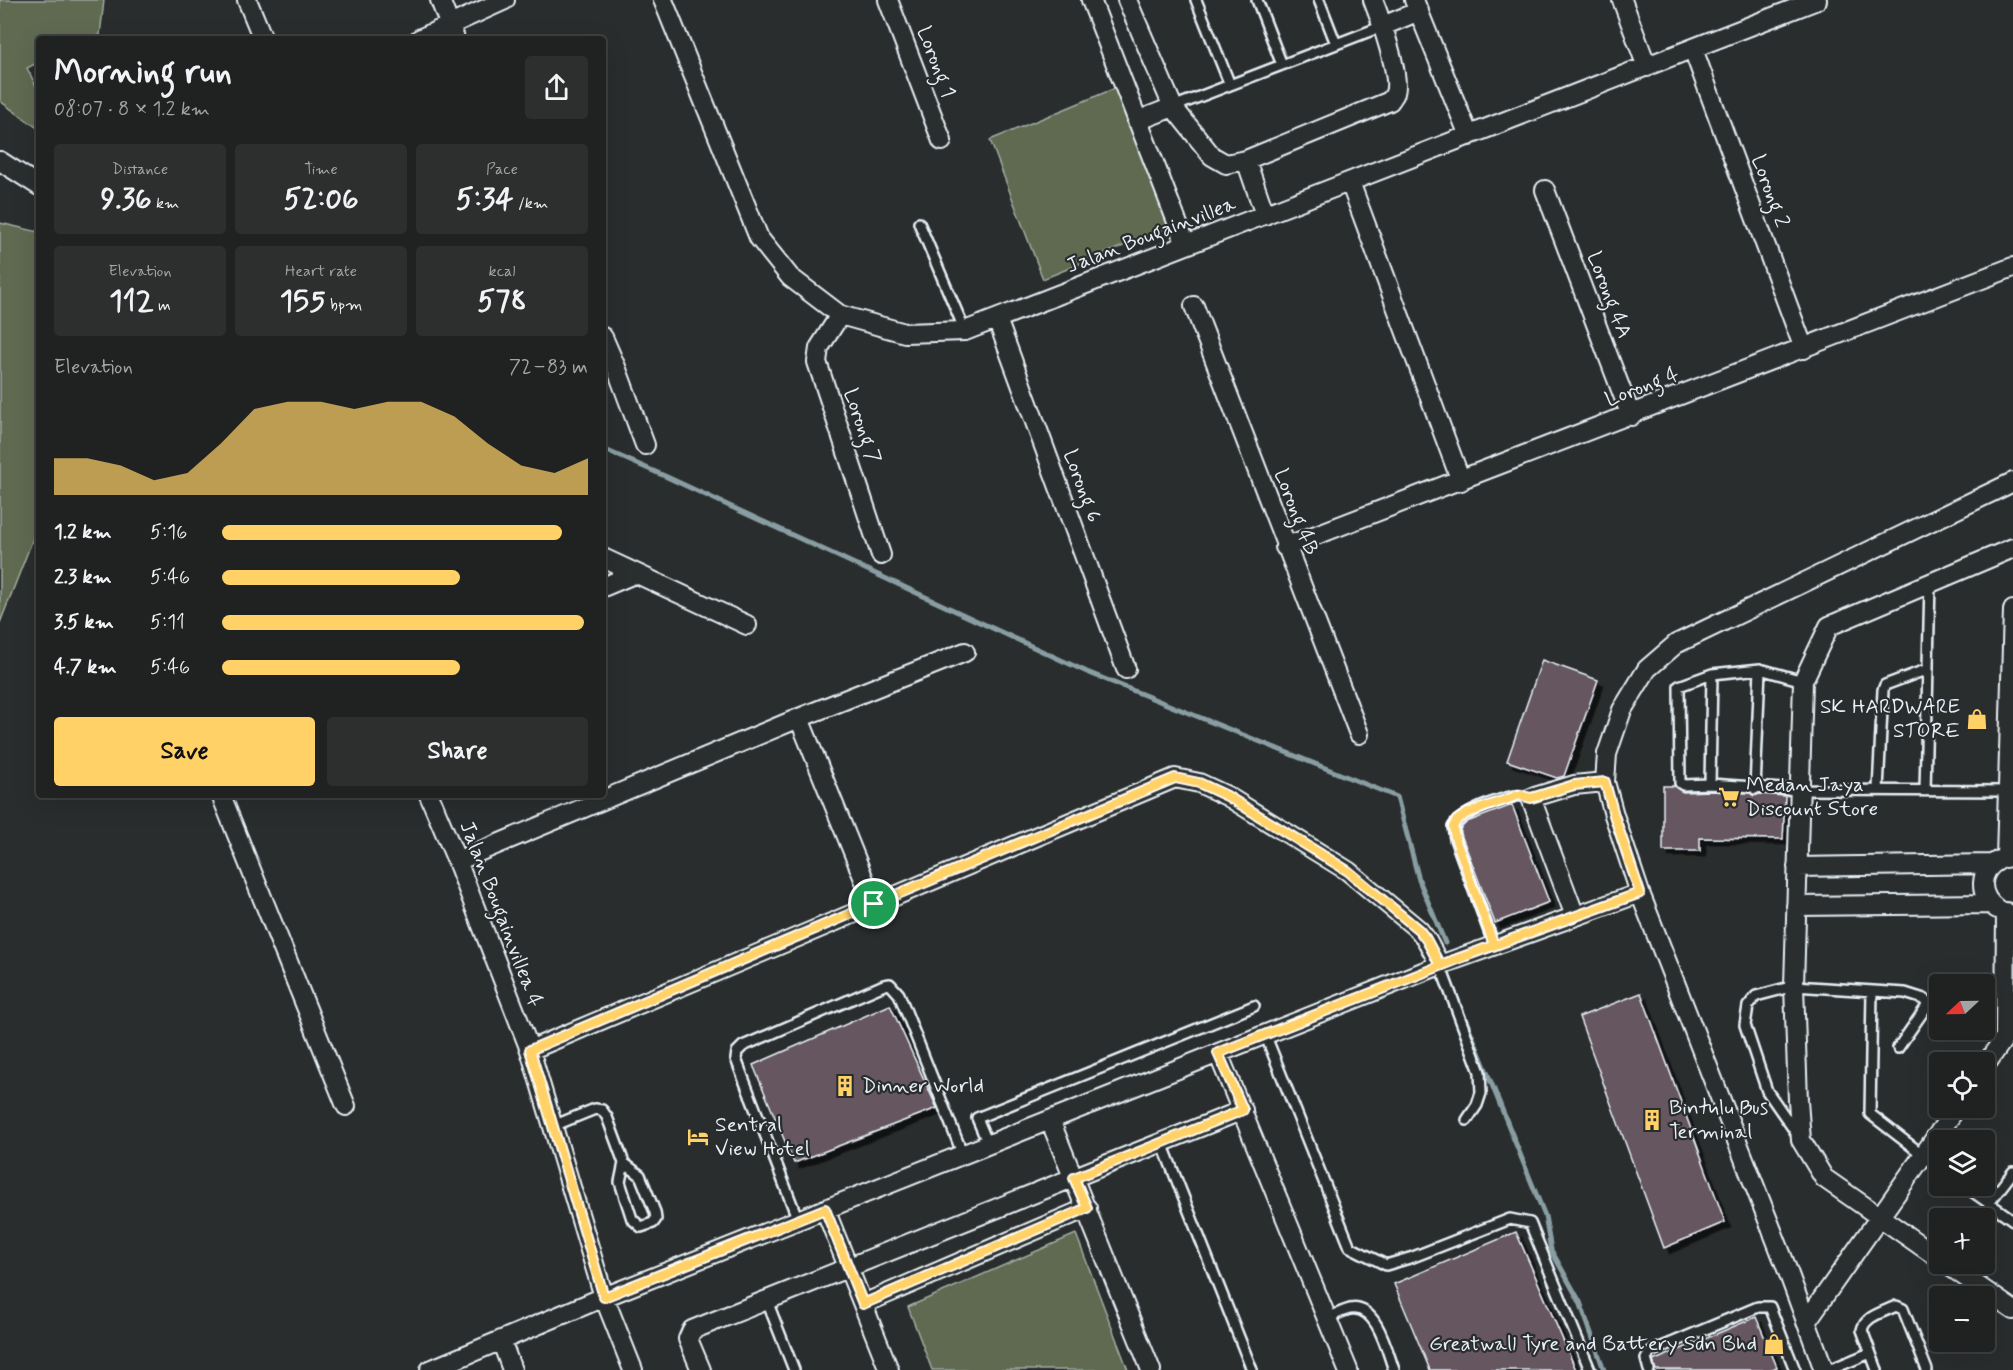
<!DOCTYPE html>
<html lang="en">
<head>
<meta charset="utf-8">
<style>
	body { margin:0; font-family:Mynerve,sans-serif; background:#2d2f2f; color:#f1f3f6; height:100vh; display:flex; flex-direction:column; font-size:22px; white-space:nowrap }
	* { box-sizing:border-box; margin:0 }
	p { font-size:20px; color:#a2a4a5 }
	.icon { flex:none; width:33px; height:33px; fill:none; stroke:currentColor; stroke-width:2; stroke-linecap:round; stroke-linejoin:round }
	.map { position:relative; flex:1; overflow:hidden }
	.side { position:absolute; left:36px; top:36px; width:570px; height:762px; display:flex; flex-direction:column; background:#202222; border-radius:6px; box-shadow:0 6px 24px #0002,0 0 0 2px #3d3f40 }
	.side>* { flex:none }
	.needle { width:39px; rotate:248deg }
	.tools { position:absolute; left:1929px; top:974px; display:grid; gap:12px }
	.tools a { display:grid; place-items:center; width:66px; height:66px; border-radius:6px; background:#202222; box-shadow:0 6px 24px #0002,0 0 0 2px #3d3f40; font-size:30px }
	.pin { position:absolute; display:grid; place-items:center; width:51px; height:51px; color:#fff; margin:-26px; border:3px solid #fff; border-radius:50%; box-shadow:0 2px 6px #0007 }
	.round { display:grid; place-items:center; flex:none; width:63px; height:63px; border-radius:6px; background:#2d2f2f }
	.headline { display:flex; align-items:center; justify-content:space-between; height:102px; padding:0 18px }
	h1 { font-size:33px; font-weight:800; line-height:45px }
	.stats { display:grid; grid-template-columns:repeat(3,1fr); gap:9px; height:102px; padding:6px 18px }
	.stats div { display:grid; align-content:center; border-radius:6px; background:#2d2f2f; text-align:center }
	.stats b { font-size:30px; font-weight:800 }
	.stats small { font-size:16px; font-weight:400 }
	.stats p { font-size:16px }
	.chart { height:168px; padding:12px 18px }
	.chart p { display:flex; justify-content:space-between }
	.chart svg { width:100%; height:108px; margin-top:6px; fill:#ffd166; opacity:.7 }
	.cta { display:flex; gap:12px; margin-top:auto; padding:12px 18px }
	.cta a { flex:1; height:69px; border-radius:6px; background:#ffd166; color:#111; font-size:24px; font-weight:800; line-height:69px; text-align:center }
	.cta a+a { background:#2d2f2f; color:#f1f3f6 }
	ul { padding:0 18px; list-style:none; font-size:20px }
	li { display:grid; grid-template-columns:96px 72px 1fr; align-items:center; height:45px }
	li i { height:15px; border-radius:8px; background:#ffd166 }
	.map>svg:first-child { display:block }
	.green { fill:#5e6a51; stroke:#a3aea4; stroke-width:1.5 }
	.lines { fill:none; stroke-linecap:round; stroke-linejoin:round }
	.stream { stroke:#899ea3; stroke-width:5 }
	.building { fill:#655660; stroke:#e8f1f8; stroke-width:1.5; filter:url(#shadow) }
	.lane-casing { stroke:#e8f1f8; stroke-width:14 }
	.street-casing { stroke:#e8f1f8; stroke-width:22 }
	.lane { stroke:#2a2d2e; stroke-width:9 }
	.street { stroke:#2a2d2e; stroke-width:18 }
	.route-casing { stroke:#fff; stroke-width:12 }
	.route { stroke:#ffd166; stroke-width:8 }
	.labels { text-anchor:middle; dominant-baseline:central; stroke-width:4.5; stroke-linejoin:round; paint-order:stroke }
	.street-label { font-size:21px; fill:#e8f1f8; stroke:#2a2d2e }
	.poi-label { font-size:21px; fill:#e8f1f8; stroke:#2a2d2e; text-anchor:start }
</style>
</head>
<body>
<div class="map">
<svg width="2013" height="1370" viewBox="0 0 2013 1370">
	<defs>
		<filter id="shadow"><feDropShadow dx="5.5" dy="5.5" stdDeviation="0" flood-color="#0009"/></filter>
	</defs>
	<rect width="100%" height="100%" fill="#2a2d2e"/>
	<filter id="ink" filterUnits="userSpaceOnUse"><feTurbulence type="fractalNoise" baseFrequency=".0167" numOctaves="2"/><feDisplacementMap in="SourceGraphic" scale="12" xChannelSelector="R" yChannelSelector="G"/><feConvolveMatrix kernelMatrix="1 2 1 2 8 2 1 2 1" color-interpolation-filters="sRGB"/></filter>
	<g filter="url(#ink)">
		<path class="green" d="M0,0H104L100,35L91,39H39V62L27,68L39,92V129L0,101Z
			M1118,87L1172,226L1043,279L990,140Z
			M0,223L39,232V523L0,623Z
			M1076,1234L1128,1370H932L908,1307Z"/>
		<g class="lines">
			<path class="stream" d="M603,449L667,477L1087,672L1397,797L1419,880L1445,943
				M1455,993L1545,1216L1551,1250L1580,1302L1604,1370"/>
		</g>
		<path class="building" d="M1542,660L1598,680L1564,776L1557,778L1507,761Z
			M1663,786H1674L1683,792L1710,791L1750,793L1754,796L1759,794L1785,796L1783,839L1700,838V851H1663Z
			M1512,805L1549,902L1495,923L1462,837L1460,829L1467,822Z
			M1641,993L1725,1222L1664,1248L1579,1017Z
			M890,1005L937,1108L794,1163L753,1065Z
			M1516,1232L1576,1370H1430L1394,1284Z
			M1756,1317L1777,1367L1770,1370H1656L1653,1361Z"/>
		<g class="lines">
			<defs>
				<path id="lane" d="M1196,0L1230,85
					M1257,0L1282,65
					M1319,0L1336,44
					M1173,107L1383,26
					M919,223L965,331
					M1803,681L1760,669L1712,674L1679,686L1680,783L1683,785L1710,784L1799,790L2011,791
					M1710,784L1712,674
					M1755,789L1760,669
					M1878,790L1883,690L1885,685L1928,669
					M1925,791L1930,583
					M1494,945L1455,839L1453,827C1462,812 1499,799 1516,796C1521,795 1526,797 1531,798
					M1440,965L1480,1072L1481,1093L1477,1105L1467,1120
					M1872,991L1870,1114L1940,1168
					M1265,1034L1350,1247L1386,1265L1413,1257L1510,1219L1530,1223L1590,1370
					M553,1126L595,1109L602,1110L607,1117L624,1163L640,1175L655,1212L656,1219L653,1223L641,1227L632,1219L620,1182L624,1163
					M1797,1134L1767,1091L1745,1025L1748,1006L1756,996L1794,986L1905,993L1924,999L1927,1002V1006L1898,1048
					M1162,1143L1252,1370
					M988,1144L977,1118L1254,1006
					M1963,1185L2013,1220
					M1989,1203L2013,1172
					M798,1220L736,1059L737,1052L743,1046L884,985L890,984L899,994L963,1155
					M767,1301L794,1370
					M1327,1318C1335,1315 1342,1311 1350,1309C1377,1304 1387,1351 1394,1370
					M1649,1370L1646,1359L1650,1352L1758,1307H1770L1795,1370
					M1829,1370L1870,1353
					M1877,1370L1862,1330C1865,1316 1884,1312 1896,1306L1903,1309L1927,1370"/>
				<path id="street" d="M247,0L263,39
					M440,0L455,39
					M663,0L759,238L790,277L840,315L905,333L965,331L1817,0
					M888,0L942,141
					M1091,0L1186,245
					M1127,0L1173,107L1212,156L1226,164L1246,160L1390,101C1391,99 1394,96 1395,93C1401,76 1380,18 1373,0
					M1414,0L1469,136
					M1622,0L1647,67
					M1383,26L1419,11
					M419,39L505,0
					M1693,49L1804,349
					M1137,121L1173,107
					M1246,160L1265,215
					M0,161L39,186
					M1350,182L1461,481
					M1545,190L1631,416
					M1194,306L1359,734
					M840,315L819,348L817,362L881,555
					M997,319L1126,669
					M603,337L616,367L645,445
					M1285,547L2013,267
					M603,558L747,625
					M603,587L634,574
					M799,718L874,904
					M221,795L346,1106
					M429,795L457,861L530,1050L604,1297L633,1370
					M2006,858L2013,610
					M457,861L799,718L965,652
					M1797,867L1991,864
					M1796,906L1990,904
					M1997,909C1978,895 1978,871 1999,860
					M1575,916L1531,798L1574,785L1605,782
					M530,1050L1175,778L1199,783L1227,796L1348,871L1419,930L1426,939L1440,965
					M1218,1053L1348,1370
					M1984,1067L2005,1037L2006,912
					M1050,1120L1151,1370
					M825,1209L889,1370
					M1940,1259L1824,1178L1801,1140L1798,1101L1794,986L1803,681L1829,626L2013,548
					M1945,1263L2013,1310
					M863,1304L1087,1208
					M1806,1322L1957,1107
					M501,1340L512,1370
					M430,1370L604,1297L1440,965L1640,893
					M701,1370L688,1339L692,1330L1243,1110
					M1824,1370L1784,1261L1640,893L1614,815L1605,782L1607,754L1622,710L1647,669L1676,644L2013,482"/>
			</defs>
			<use href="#lane" class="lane-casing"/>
			<use href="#street" class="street-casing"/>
			<use href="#lane" class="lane"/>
			<use href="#street" class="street"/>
		</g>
	</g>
	<g class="lines" filter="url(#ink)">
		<defs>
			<path id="route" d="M874,904L530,1050L604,1297L825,1209L863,1304L1087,1208L1074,1178L1243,1110L1218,1053L1494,945L1455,838L1453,827L1457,820L1468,813L1519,795L1531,798L1574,785L1605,782L1614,815L1640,893L1440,965L1426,939L1419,930L1348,871L1227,796L1199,783L1175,778L874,904"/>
		</defs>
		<use href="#route" class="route-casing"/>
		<use href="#route" class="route"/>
	</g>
	<defs>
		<symbol id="shop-bare" viewBox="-9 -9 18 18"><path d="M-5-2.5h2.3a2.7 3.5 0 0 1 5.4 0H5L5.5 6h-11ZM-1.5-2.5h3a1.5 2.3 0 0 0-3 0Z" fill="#ffd166" stroke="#2a2d2e" stroke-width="2.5" paint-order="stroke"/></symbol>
		<symbol id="supermarket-bare" viewBox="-9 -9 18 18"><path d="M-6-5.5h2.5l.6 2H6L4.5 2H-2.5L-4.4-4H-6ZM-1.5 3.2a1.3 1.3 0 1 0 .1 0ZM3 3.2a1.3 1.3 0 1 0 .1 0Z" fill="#ffd166" stroke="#2a2d2e" stroke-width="2.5" paint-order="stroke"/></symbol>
		<symbol id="building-bare" viewBox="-9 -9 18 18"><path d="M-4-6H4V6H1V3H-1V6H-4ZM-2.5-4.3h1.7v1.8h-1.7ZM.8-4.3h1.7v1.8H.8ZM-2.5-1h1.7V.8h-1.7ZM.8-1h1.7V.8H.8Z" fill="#ffd166" stroke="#2a2d2e" stroke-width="2.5" paint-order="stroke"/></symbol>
		<symbol id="hotel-bare" viewBox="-9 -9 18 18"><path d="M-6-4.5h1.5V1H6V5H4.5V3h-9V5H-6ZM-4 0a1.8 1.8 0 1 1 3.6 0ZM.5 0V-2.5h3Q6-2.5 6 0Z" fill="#ffd166" stroke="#2a2d2e" stroke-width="2.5" paint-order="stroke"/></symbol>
	</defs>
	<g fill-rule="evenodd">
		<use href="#shop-bare" x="1962" y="704" width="30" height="30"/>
		<use href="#supermarket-bare" x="1714" y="782" width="30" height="30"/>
		<use href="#building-bare" x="830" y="1071" width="30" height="30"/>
		<use href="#building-bare" x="1637" y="1105" width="30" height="30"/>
		<use href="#hotel-bare" x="683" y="1122" width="30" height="30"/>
		<use href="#shop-bare" x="1759" y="1329" width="30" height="30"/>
	</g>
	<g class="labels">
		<g class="street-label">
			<text transform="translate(936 62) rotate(69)">Lorong 1</text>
			<text transform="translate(1770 191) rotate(70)">Lorong 2</text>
			<text transform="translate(1151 235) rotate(-21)">Jalan Bougainvillea</text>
			<text transform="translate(1609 295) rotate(69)">Lorong 4A</text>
			<text transform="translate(1642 387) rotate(-21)">Lorong 4</text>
			<text transform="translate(862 426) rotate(71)">Lorong 7</text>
			<text transform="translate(1082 486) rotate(70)">Lorong 6</text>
			<text transform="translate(1296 512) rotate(69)">Lorong 4B</text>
			<text transform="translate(501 914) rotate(69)">Jalan Bougainvillea 4</text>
		</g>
		<g class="poi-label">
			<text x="1960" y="707" text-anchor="end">SK HARDWARE<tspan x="1960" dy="24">STORE</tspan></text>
			<text x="1746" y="785">Medan Jaya<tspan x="1746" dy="24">Discount Store</tspan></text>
			<text x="862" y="1086">Dinner World</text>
			<text x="1669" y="1108">Bintulu Bus<tspan x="1669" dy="24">Terminal</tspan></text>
			<text x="715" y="1125">Sentral<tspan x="715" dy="24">View Hotel</tspan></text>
			<text x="1757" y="1344" text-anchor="end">Greatwall Tyre and Battery Sdn Bhd</text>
		</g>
	</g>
</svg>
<div class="tools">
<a><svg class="needle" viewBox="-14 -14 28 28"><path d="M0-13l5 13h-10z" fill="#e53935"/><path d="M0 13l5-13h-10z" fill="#a2a4a5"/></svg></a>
<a><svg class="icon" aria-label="locate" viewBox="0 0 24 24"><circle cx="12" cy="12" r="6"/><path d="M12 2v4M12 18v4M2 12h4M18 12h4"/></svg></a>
<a><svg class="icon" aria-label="layers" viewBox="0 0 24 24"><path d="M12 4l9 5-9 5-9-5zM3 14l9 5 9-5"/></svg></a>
<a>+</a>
<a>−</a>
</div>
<div class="pin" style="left:874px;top:904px;background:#1e9e55"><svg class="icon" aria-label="arrive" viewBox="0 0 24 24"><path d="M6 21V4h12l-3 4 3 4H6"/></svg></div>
<section class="side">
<div class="headline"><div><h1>Morning run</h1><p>08:07 · 8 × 1.2 km</p></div><a class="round"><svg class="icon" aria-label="share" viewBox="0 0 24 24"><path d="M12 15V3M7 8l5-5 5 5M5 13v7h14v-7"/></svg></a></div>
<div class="stats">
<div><p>Distance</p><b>9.36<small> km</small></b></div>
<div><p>Time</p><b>52:06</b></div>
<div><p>Pace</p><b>5:34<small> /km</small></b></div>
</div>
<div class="stats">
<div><p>Elevation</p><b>112<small> m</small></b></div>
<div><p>Heart rate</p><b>155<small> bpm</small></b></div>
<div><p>kcal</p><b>578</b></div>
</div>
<div class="chart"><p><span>Elevation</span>72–83 m</p>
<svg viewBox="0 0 160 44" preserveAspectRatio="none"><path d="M0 44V29L10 29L20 32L30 38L40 35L50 23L60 9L70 6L80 6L90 9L100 6L110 6L120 12L130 23L140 32L150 35L160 29V44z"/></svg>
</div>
<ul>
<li><b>1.2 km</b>5:16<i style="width:93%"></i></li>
<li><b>2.3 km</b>5:46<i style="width:65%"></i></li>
<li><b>3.5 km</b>5:11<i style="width:99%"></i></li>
<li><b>4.7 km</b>5:46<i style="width:65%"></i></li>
</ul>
<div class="cta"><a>Save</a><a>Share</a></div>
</section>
</div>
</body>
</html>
